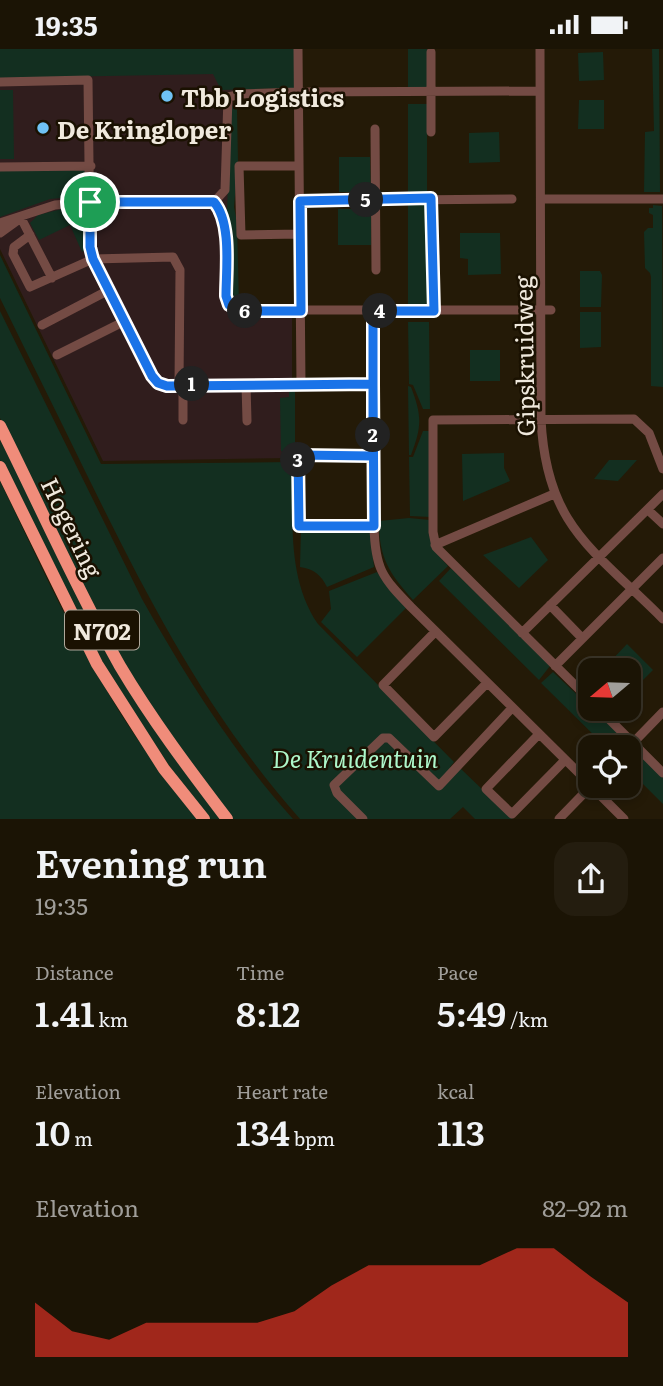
<!DOCTYPE html>
<html lang="en">
<head>
<meta charset="utf-8">
<style>
	body { margin:0; font-family:Literata,serif; background:#241d0f; color:#f1f3f6; height:100vh; display:flex; flex-direction:column; font-size:26px; white-space:nowrap }
	* { box-sizing:border-box; margin:0 }
	p { font-size:23px; color:#a09e9a }
	.icon { flex:none; width:38px; height:38px; fill:none; stroke:currentColor; stroke-width:2; stroke-linecap:round; stroke-linejoin:round }
	.map { position:relative; height:770px; overflow:hidden }
	.sheet { display:flex; flex-direction:column; background:#1b1405; flex:1 }
	.sheet>* { flex:none }
	.needle { width:46px; rotate:251deg }
	.tools { position:absolute; left:578px; top:609px; display:grid; gap:14px }
	.tools a { display:grid; place-items:center; width:63px; height:63px; border-radius:14px; background:#1b1405; box-shadow:0 4px 10px #0003,0 0 0 2px #393327; font-size:35px }
	.pin { position:absolute; display:grid; place-items:center; width:60px; height:60px; color:#fff; margin:-30px; border:4px solid #fff; border-radius:50%; box-shadow:0 2px 7px #0007 }
	.km { position:absolute; width:35px; height:35px; margin:-18px; border-radius:50%; background:#222; color:#fff; font-size:19px; line-height:35px; text-align:center }
	.round { display:grid; place-items:center; flex:none; width:74px; height:74px; border-radius:21px; background:#241d0f }
	.headline { display:flex; align-items:center; justify-content:space-between; height:119px; padding:0 35px }
	h1 { font-size:38px; font-weight:600; line-height:52px }
	.figures { display:grid; grid-template-columns:repeat(3,1fr); gap:10px; height:119px; padding:7px 35px }
	.figures div { display:grid; align-content:center }
	.figures b { font-size:35px; font-weight:600 }
	.figures small { font-size:19px; font-weight:400 }
	.figures p { font-size:19px }
	.chart { height:196px; padding:14px 35px }
	.chart p { display:flex; justify-content:space-between }
	.chart svg { width:100%; height:126px; margin-top:7px; fill:#d93025; opacity:.7 }
	.status { display:flex; justify-content:space-between; align-items:center; height:49px; padding:0 35px; background:#1b1405; direction:ltr }
	.status svg { height:19px; fill:currentColor }
	.map>svg:first-child { display:block }
	.commercial { fill:#301d1d }
	.green { fill:#132f20 }
	.lines { fill:none; stroke-linecap:round; stroke-linejoin:round }
	.minor { stroke:#744b44; stroke-width:9 }
	.highway { stroke:#f08c7a; stroke-width:12 }
	.route-casing { stroke:#fff; stroke-width:14 }
	.route { stroke:#1a73e8; stroke-width:9 }
	.poi-dot { fill:#6fc2f4; stroke:#1a1101; stroke-width:2.5 }
	.labels { text-anchor:middle; dominant-baseline:central; stroke-width:5; stroke-linejoin:round; paint-order:stroke }
	.shield { fill:#1a1101; stroke:#b0a89b; stroke-width:2 }
	.shield-label { font-size:23px; font-weight:bold; fill:#f0e9dd }
	.poi-label { font-size:24px; font-weight:bold; fill:#f0e9dd; stroke:#1a1101; text-anchor:start }
	.street-label { font-size:24px; fill:#f0e9dd; stroke:#1a1101 }
	.park-label { font-size:24px; font-style:italic; fill:#adf7ca; stroke:#1a1101 }
</style>
</head>
<body>
<div class="status"><b>19:35</b><svg viewBox="0 0 49 12"><path d="M0 12V9h3v3zM5 12V6h3v6zM10 12V3h3v9zM15 12V0h3v12zM26 1h20v11H26zM47 4h2v5h-2z"/></svg></div>
<div class="map">
<svg width="663" height="770" viewBox="0 0 663 770">
	<rect width="100%" height="100%" fill="#241a07"/>
	<path class="commercial" d="M233,13L232,260L292,258V409L103,412L0,200V18Z"/>
	<path class="green" d="M0,0H296V39L221,41L213,25L0,29Z
		M408,0H427V39H408Z
		M652,0H659L660,143H644L645,83L654,82Z
		M603,3L604,31L579,32L578,4Z
		M0,41H13L14,110H0Z
		M579,51H604V80H578Z
		M240,53L237,61L238,112L234,158L237,173L239,257L235,254L231,244L230,183L227,162L231,60L233,56Z
		M408,55H427V148H408Z
		M499,83L500,113L469,114V84Z
		M339,108H370L371,143H339Z
		M85,121L83,147L50,150L0,168V122Z
		M408,156H428L429,257H408Z
		M653,156L662,157L663,338L651,337V228L650,224L645,219L644,183L648,179H653V166L649,164V159H653Z
		M70,158L80,160L84,165L86,201L82,203L70,176L39,191L30,174L38,166Z
		M338,160H371V196H338Z
		M460,184H500L501,225L468,226V210L460,209Z
		M0,206L101,415L293,413C293,467 286,528 318,575L454,713L450,718L455,724L460,719L513,770H475L463,758L450,770H300C205,662 148,550 85,422C57,364 28,307 0,249Z
		M580,222H600L602,226L601,258H580Z
		M0,262L142,550C186,628 233,703 293,770H231L152,662L97,566L0,369Z
		M580,263H601V298L580,299Z
		M408,273H429L430,360H423L413,336L409,335Z
		M470,301H500V332H470Z
		M408,337L411,338C422,367 422,377 411,406H409Z
		M293,341L295,343V407L286,406L281,402L280,349L289,348V343Z
		M423,382H430L431,468L410,467L409,408H413Z
		M0,391L181,718L221,770H207L186,742L100,612L0,411Z
		M504,404V419L510,432L463,452L462,405Z
		M609,411H637L618,432L594,430Z
		M0,432C35,504 68,578 110,647C135,690 166,730 197,770H0Z
		M409,469L430,471C430,496 432,499 448,517L413,551C389,524 379,509 379,472Z
		M301,479L370,480L374,518L327,538C321,526 314,520 300,518Z
		M531,488L548,511L519,539L483,506Z
		M451,519L550,617L539,631L439,532Z
		M377,523L392,544L408,557L357,608L321,573L331,560L329,542Z
		M627,595L653,621L631,643L628,639V621H610L606,617Z
		M553,623L625,691L618,698H606L541,634Z
		M637,702L663,729V755L628,720V711Z"/>
	<g class="lines">
		<path class="minor" d="M298,0L301,335
			M540,0L541,370C546,477 593,500 663,570
			M431,3V83
			M0,33L88,31L90,198L93,210L152,327L157,334L167,337L373,335
			M375,80L376,221
			M299,117H239L241,186L300,185
			M0,118L91,117
			M431,149L434,262
			M541,150H663
			M300,152L512,150
			M214,153C232,174 226,221 226,248L229,256L241,261H551
			M214,153L225,141L228,48L242,45L298,43L540,42
			M21,169L52,229
			M0,174L55,156L90,153H214
			M0,184L18,171
			M30,186L14,198L13,205L30,238L93,210L173,208L180,221L179,335
			M373,262L374,477C375,520 382,528 411,558L590,735
			M42,276L109,241
			M57,306L125,272
			M183,335V371
			M246,335L247,372
			M373,407L298,406L299,476L374,477
			M648,461L663,475
			M435,496L554,445
			M550,556L582,589
			M435,583L383,636L434,688L487,634
			M522,584L663,445
			M555,617L663,509
			M590,651L436,498L433,483V371L634,370L649,384L663,420
			M599,660L663,724
			M539,685L486,740L512,765L565,711
			M628,699L663,663
			M591,737L624,770
			M363,770L337,744L334,736L383,689H389L439,737L512,659
			M559,770L591,737"/>
		<path class="highway" d="M0,377C40,457 76,539 120,617C152,671 189,720 227,770
			M0,418L97,615L164,720L204,770"/>
	</g>
	<g class="lines">
		<defs>
			<path id="route" d="M90,153V198L93,210L152,327L158,334L167,337L373,335L374,477H299L298,406L373,407V262H434L431,149L300,152L301,262H248L229,256L226,247C226,221 232,174 214,153H90"/>
		</defs>
		<use href="#route" class="route-casing"/>
		<use href="#route" class="route"/>
	</g>
	<g class="poi-dot">
		<circle cx="167" cy="47" r="7"/>
		<circle cx="43" cy="79" r="7"/>
	</g>
	<g class="labels">
		<rect class="shield" x="65" y="561.5" width="74" height="39" rx="5"/>
		<g class="shield-label">
			<text x="102" y="581">N702</text>
		</g>
		<g class="poi-label">
			<text x="181" y="47">Tbb Logistics</text>
			<text x="57" y="79">De Kringloper</text>
		</g>
		<g class="street-label">
			<text transform="translate(523 307) rotate(-91)">Gipskruidweg</text>
			<text transform="translate(73 478) rotate(64)">Hogering</text>
		</g>
		<g class="park-label">
			<text x="355" y="708">De Kruidentuin</text>
		</g>
	</g>
</svg>
<div class="tools">
<a><svg class="needle" viewBox="-14 -14 28 28"><path d="M0-13l5 13h-10z" fill="#e53935"/><path d="M0 13l5-13h-10z" fill="#a09e9a"/></svg></a>
<a><svg class="icon" aria-label="locate" viewBox="0 0 24 24"><circle cx="12" cy="12" r="6"/><path d="M12 2v4M12 18v4M2 12h4M18 12h4"/></svg></a>
</div>
<div class="pin" style="left:90px;top:153px;background:#1e9e55"><svg class="icon" aria-label="arrive" viewBox="0 0 24 24"><path d="M6 21V4h12l-3 4 3 4H6"/></svg></div>
<b class="km" style="left:192px;top:335px">1</b>
<b class="km" style="left:373px;top:386px">2</b>
<b class="km" style="left:298px;top:411px">3</b>
<b class="km" style="left:380px;top:262px">4</b>
<b class="km" style="left:366px;top:151px">5</b>
<b class="km" style="left:245px;top:262px">6</b>
</div>
<section class="sheet">
<div class="headline"><div><h1>Evening run</h1><p>19:35</p></div><a class="round"><svg class="icon" aria-label="share" viewBox="0 0 24 24"><path d="M12 15V3M7 8l5-5 5 5M5 13v7h14v-7"/></svg></a></div>
<div class="figures">
<div><p>Distance</p><b>1.41<small> km</small></b></div>
<div><p>Time</p><b>8:12</b></div>
<div><p>Pace</p><b>5:49<small> /km</small></b></div>
</div>
<div class="figures">
<div><p>Elevation</p><b>10<small> m</small></b></div>
<div><p>Heart rate</p><b>134<small> bpm</small></b></div>
<div><p>kcal</p><b>113</b></div>
</div>
<div class="chart"><p><span>Elevation</span>82–92 m</p>
<svg viewBox="0 0 160 44" preserveAspectRatio="none"><path d="M0 44V25L10 35L20 38L30 32L40 32L50 32L60 32L70 28L80 19L90 12L100 12L110 12L120 12L130 6L140 6L150 16L160 25V44z"/></svg>
</div>
</section>
</body>
</html>
